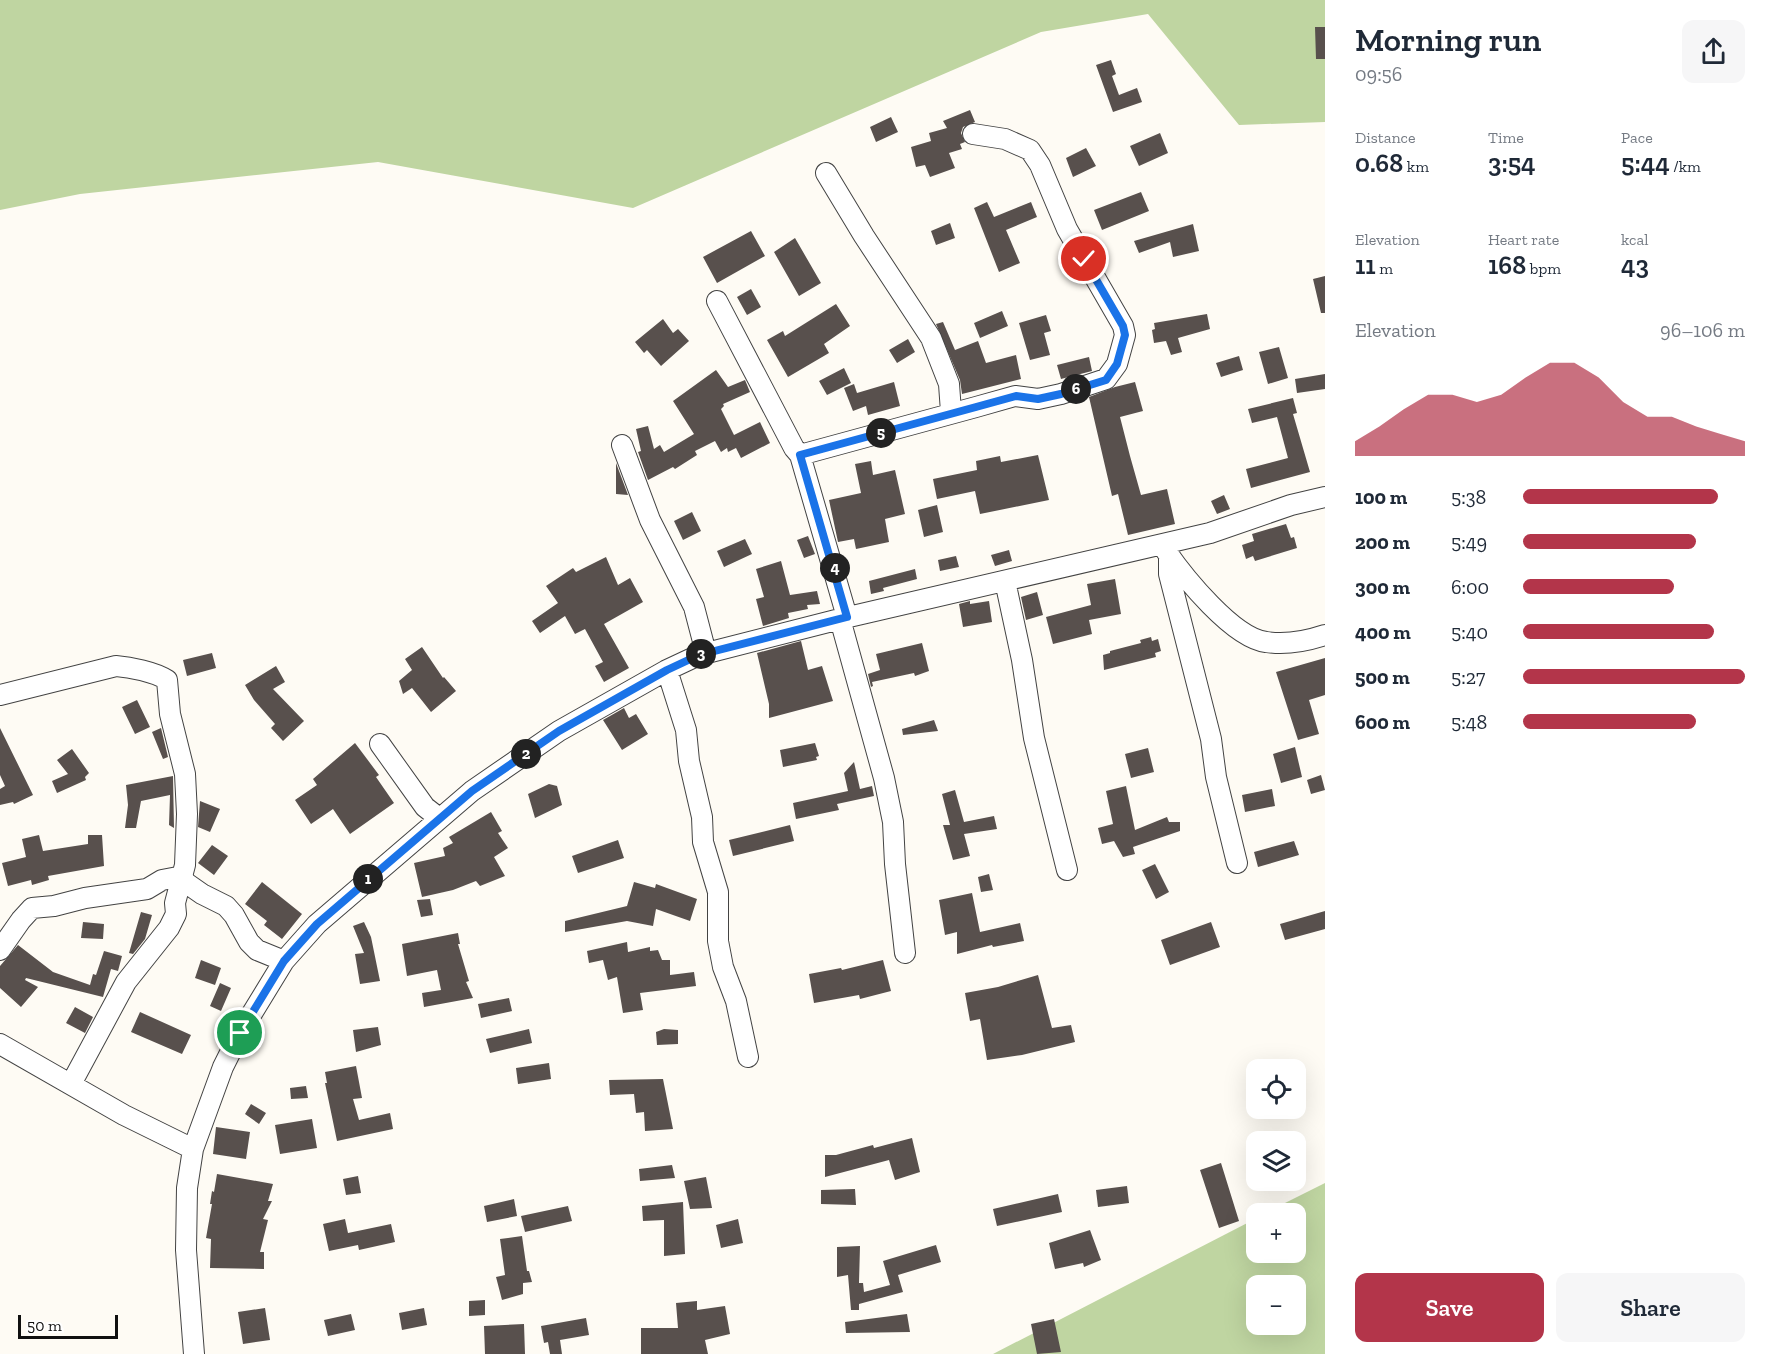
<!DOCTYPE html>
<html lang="en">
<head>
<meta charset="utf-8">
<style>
	body { margin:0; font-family:"Zilla Slab",serif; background:#f6f6f7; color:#1f2937; height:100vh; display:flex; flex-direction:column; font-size:22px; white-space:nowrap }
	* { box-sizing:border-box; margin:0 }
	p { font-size:20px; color:#747a83 }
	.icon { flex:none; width:33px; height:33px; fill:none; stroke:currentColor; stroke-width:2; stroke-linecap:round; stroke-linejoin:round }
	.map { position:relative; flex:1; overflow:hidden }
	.panel { display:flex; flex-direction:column; background:#fff; width:450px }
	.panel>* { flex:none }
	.buttons { position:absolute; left:1246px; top:1059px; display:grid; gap:12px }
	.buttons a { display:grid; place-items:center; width:60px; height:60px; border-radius:12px; background:#fff; box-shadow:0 6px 24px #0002; font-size:30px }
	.scale { position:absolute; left:18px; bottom:15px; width:100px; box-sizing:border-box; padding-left:6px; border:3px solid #101010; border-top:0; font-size:16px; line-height:21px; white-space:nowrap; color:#101010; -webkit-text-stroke:4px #fff; paint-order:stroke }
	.pin { position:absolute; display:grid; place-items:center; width:51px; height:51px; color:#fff; margin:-26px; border:3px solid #fff; border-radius:50%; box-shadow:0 2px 6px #0007 }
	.km { position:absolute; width:30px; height:30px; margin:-15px; border-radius:50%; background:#222; color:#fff; font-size:16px; line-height:30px; text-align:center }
	.round { display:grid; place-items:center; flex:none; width:63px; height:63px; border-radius:12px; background:#f6f6f7 }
	.headline { display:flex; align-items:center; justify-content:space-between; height:102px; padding:0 30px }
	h1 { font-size:33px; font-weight:600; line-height:45px }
	.figures { display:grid; grid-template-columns:repeat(3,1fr); gap:9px; height:102px; padding:6px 30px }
	.figures div { display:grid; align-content:center }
	.figures b { font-size:26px; font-weight:600 }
	.figures small { font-size:16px; font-weight:400 }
	.figures p { font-size:16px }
	.chart { height:168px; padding:12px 30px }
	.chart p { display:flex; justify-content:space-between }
	.chart svg { width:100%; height:108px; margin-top:6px; fill:#b3354a; opacity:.7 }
	.button { display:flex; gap:12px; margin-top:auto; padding:12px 30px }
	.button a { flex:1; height:69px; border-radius:12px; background:#b3354a; color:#fff; font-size:24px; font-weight:600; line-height:69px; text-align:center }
	.button a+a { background:#f6f6f7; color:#1f2937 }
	ul { padding:0 30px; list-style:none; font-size:20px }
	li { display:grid; grid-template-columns:96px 72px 1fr; align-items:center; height:45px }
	li i { height:15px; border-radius:8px; background:#b3354a }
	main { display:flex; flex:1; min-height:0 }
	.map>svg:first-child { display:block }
	.forest { fill:#bfd5a1; fill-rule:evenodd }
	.building { fill:#58504d }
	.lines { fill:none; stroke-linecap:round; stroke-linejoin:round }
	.minor-casing { stroke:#434343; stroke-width:22 }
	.minor { stroke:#fff; stroke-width:20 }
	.route-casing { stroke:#fff; stroke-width:12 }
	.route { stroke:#1a73e8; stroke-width:8 }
</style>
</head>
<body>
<main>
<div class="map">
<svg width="1325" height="1354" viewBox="0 0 1325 1354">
	<rect width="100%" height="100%" fill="#fefbf4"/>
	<path class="forest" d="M0,0H1325V122L1239,125L1148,14L1041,32L633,208L378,162L80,194L0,210Z
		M1325,1183V1354H993L1257,1218V1252H1296V1214L1265,1213ZM1257,1286H1296V1324H1257Z"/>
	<path class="building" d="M1315,27H1325V59H1316Z
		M1111,60L1116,74L1112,76L1119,95L1137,88L1142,102L1113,112L1096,65Z
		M970,110L975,122L963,127L961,133L965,142L960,144L962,149L949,153L955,168L930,177L925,165L916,167L911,147L931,141L929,133L947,128L943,121Z
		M891,117L898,132L876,142L870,127Z
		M1160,133L1168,153L1139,166L1130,146Z
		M1086,148L1096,166L1073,177L1066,158Z
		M1141,192L1149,211L1102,230L1094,210Z
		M987,202L994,217L1031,202L1037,217L1006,230L1020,263L999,272L974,208Z
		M950,223L955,238L936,245L931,231Z
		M1193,224L1199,251L1173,257L1170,242L1139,253L1134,241Z
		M751,231L765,256L717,283L703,257Z
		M795,238L821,283L799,296L774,252Z
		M1325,276V313H1321L1313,279Z
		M751,289L761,307L747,315L737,297Z
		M836,304L850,326L824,344L829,353L788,377L767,340L783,331L785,336Z
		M1002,311L1008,326L980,338L974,323Z
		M1207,314L1210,329L1178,338L1182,352L1171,355L1166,341L1154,343L1152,330L1155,329L1154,323Z
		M1046,315L1051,331L1044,333L1050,355L1030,360L1019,323Z
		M663,319L673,333L678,329L689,341L661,366L647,350L644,353L635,342Z
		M943,322L955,350L978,341L986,363L1016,355L1021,379L962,394L960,380L936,324Z
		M908,339L915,352L897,363L889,350Z
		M1279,347L1288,378L1268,384L1259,352Z
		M1239,356L1243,370L1221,377L1216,363Z
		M1089,357L1092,371L1061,379L1057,365Z
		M844,368L851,383L827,395L819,381Z
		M716,370L728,387L745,380L750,392L723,404L724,406L721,409L734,435L760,422L770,443L741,458L736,448L728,452L727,448L721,452L715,441L695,451L697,455L675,469L673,467L648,480L638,452L641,451L636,429L648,426L654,449L660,445L664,452L694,434L673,401Z
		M1325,374V389L1297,393L1295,379Z
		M894,382L900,406L868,415L866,406L853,411L844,388L854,384L857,393Z
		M1135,382L1143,411L1120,417L1130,456L1141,495L1167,489L1175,524L1128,535L1118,494L1112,496L1089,397L1115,387Z
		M1293,398L1297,413L1293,414L1310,472L1251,488L1246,469L1288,458L1277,417L1252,423L1248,409Z
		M1038,455L1049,500L980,514L975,491L937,499L933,479L977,470L976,461L1000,456L1001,462Z
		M871,461L873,475L895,470L905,514L885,519L889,542L856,549L854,539L838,542L829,500L861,493L855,464Z
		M616,463L628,495L616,494Z
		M1224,495L1230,509L1217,514L1211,501Z
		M937,505L943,532L924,537L918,510Z
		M692,512L701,531L683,540L674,521Z
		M1286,524L1291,538L1294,537L1297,548L1255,561L1253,556L1246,559L1242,545L1254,541L1252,534Z
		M808,536L815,554L804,558L797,540Z
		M745,539L752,554L724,567L717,551Z
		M1009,550L1012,561L995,566L991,555Z
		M956,556L959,567L940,571L938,560Z
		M606,557L618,585L630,578L643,602L604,624L629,668L604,682L595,666L603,662L585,629L575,634L565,616L540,633L532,621L558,603L546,586L573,568L576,572Z
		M781,561L790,595L817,591L820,604L807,605L808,609L788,613L789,618L763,626L756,599L764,597L756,569Z
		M915,569L917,579L883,588L884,591L871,594L869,581Z
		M1115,579L1121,614L1089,620L1092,634L1053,644L1046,617L1091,605L1087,584Z
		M1037,592L1043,615L1026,620L1021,597Z
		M970,601V604L989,601L992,622L963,627L959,604Z
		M1151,637L1152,641L1158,639L1161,651L1155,653L1156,657L1104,670L1103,655L1110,653V651L1141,643L1140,640Z
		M801,641L808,670L822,666L833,701L769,718V704L757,653Z
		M922,643L929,671L915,676L914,673L872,682L873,686L871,687L868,674L880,670L876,654Z
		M422,647L443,678L444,677L456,691L431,712L412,688L403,694L399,681L412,670L405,659Z
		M212,653L216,668L187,676L183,660Z
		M1325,658V695L1309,700L1319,734L1298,740L1276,672Z
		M276,666L285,682L273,689L304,721L283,741L271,728L275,724L254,700L245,685Z
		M137,700L150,727L135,734L122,707Z
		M624,708L629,718L636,714L648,734L622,750L603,720Z
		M934,720L938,731L903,735L902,729Z
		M0,728L33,795L14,804L13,802L0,805V789L5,786L0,775Z
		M161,728L168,757L163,759L152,732Z
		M355,743L379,775L376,777L394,803L350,834L333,809L311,824L295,800L317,785L313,779Z
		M815,743L819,756L816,757L817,760L783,767L780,750Z
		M1295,747L1302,777L1281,783L1273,754Z
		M1148,748L1154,772L1131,778L1125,754Z
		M72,749L89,773L85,777L86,780L57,793L52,781L68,774L57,760Z
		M854,762L860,789L872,786L874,796L837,804L839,810L796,819L793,803L848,791L844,773Z
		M1321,775L1325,790L1311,794L1307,780Z
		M173,776L174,828L169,825L170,795L141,801L136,828H125L128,805L126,785Z
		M549,784L557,786L562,805L535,818L528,794Z
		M1126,786L1135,830L1167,817L1169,822H1180V831L1133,847L1135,854L1123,857L1114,841L1102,844L1098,828L1113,824L1106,791Z
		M1272,789L1275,806L1245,812L1242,795Z
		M955,790L964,822L994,816L997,829L964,834L970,856L953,860L943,825H950L942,794Z
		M200,801L220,809L210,832L198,827Z
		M491,812L502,831L498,833L508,848L494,857L505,876L480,886L476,881L453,890L422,897L414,863L445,856L443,848L453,843L449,837Z
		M790,825L794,841L733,856L729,840Z
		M39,835L43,851L88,844V835H102L104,866L48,876L49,880L32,885L31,880L8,886L2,863L26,857L22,839Z
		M618,840L624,858L578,873L572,856Z
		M1294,841L1299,855L1258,867L1254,852Z
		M212,845L228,856L214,875L198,863Z
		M1155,864L1169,892L1156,899L1142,870Z
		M989,874L993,890L981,892L978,877Z
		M262,882L302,914L282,939L264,925L267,921L245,904Z
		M634,882L655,888L656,884L697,899L690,921L656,909L653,926L627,921L565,932V921L627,906Z
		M972,893L980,932L1020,923L1024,941L993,947L992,945L957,954V932L945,935L939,900Z
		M430,899L433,915L421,917L417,900Z
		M1325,911V929L1285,940L1280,924Z
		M141,912L152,915L145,939L133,954L129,953Z
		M83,922L104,924L103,939L81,938Z
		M364,922L371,937L380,981L360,984L355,954L364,953L353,926Z
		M1211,922L1220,947L1170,965L1161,940Z
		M458,933L460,944H458L469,981L466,982L473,998L424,1007L422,993L441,990L437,970L407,976L402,944Z
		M627,942L628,952L650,947V951L658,950L662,960H670V975L694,972L696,986L640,993L643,1010L623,1013L617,977L608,980L603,960L589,963L587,951Z
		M18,945L53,972L90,985L93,974L96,975L104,951L122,956L118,971L111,969L103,997L26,978L25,980L38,987L21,1007L0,988V966Z
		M201,960L221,968L215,985L195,978Z
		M883,960L891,991L860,999L859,995L814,1003L809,974L841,968L842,970Z
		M1038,975L1052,1028L1071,1025L1075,1042L1022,1055L987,1060L980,1019L970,1021L965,993L998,987Z
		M220,983L231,988L221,1011L210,1006Z
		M509,998L512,1011L481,1018L478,1004Z
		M75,1007L93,1017L85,1033L66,1023Z
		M140,1012L191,1035L182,1054L131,1032Z
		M378,1027L381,1045L356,1052L353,1030Z
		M529,1029L532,1043L490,1053L486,1039Z
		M664,1029L678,1030V1044L657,1045L656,1032Z
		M549,1063L551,1079L518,1084L516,1068Z
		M356,1066L362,1098L353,1099L359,1120L390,1113L393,1129L337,1141L325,1083H327L325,1072Z
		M663,1079L673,1129L645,1131L644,1112L636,1113L634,1094L610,1095L609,1080Z
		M306,1086L308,1098L291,1099L290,1088Z
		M251,1104L266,1113L259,1124L245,1114Z
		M312,1119L317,1148L280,1154L275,1125Z
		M216,1127L250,1132L246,1159L213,1154Z
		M912,1138L920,1172L895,1180L889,1160L825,1177V1155H836L873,1145L874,1148Z
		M1221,1163L1239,1221L1219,1228L1200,1170Z
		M672,1165L675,1178L640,1181L639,1169Z
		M217,1174L273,1184L268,1201H272L263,1219L268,1220L260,1252H264V1269L210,1268L211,1239L206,1238L212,1204H210L212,1191L214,1192Z
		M358,1176L361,1193L346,1195L343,1179Z
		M706,1177L712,1208L690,1209L684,1181Z
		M1127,1186L1129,1203L1098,1207L1096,1190Z
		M855,1189L856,1205L821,1204V1190Z
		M1058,1194L1062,1212L997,1226L993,1209Z
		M514,1199L517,1216L487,1222L484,1206Z
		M683,1202L685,1254L664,1256V1220L643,1221L642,1206Z
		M568,1206L572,1221L525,1232L521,1216Z
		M345,1219L348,1233L391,1224L395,1242L359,1250L358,1245L329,1251L323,1224Z
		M738,1219L743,1243L721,1248L716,1225Z
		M1090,1230L1101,1260L1084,1267L1083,1263L1055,1269L1049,1243Z
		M522,1236L527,1271H529L532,1282L523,1283V1294L502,1300L496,1277L505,1275L500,1239Z
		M936,1245L941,1262L898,1275L903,1292L859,1304V1310H851L848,1275L837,1277V1247L860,1246L859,1283H863L864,1292L890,1285L883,1261Z
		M485,1300V1315L469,1316V1301Z
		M697,1301V1310L725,1306L730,1334L705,1340L708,1354H641V1328H678L676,1303Z
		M265,1308L270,1340L243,1344L238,1312Z
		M424,1308L427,1325L402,1330L399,1313Z
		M351,1314L355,1330L328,1336L324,1320Z
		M907,1314L910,1332L846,1333L845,1322Z
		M586,1318L589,1335L560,1340L562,1354H550L548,1342L544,1343L541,1326Z
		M1054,1319L1061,1352L1037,1354L1031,1324Z
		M524,1324L525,1354H485L484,1326Z"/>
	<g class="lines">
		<defs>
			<path id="minor" d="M826,173L864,236L931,338L949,384L951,412
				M717,301L794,448L800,455
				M622,445L650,520L694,607L706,653
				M1166,551C1184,577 1233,638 1266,642C1285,645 1307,641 1325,635
				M1169,556V574L1211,739L1216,777L1237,863
				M1005,581L1022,660L1034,738L1067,870
				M847,617L800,455L976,407L1015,396L1038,399L1061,394L1106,379L1117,364L1125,335L1123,326L1067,229L1040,165L1030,150L1005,139L973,134
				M840,619L884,778L893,822L895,864L905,953
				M667,670L686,730L689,761L702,817L703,842L718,892V941L723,967L736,1001L748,1057
				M0,695L116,666C130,667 155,672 167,680L170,714L185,774L187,814L185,865L175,903L176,914L169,928L126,982L71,1084
				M380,744L425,807L439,818
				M182,880L202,894L226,906L234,915L249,942L257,950L284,961
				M0,950L21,920L32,908L54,906L85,898L147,889L162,880L183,876
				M0,1044L124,1115L193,1149
				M194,1354L186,1250L187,1188L193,1149L223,1067L240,1033L284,961L317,924L472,791L559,731L667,670L699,655L840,619L1210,533L1291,505L1325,497"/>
		</defs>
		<use href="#minor" class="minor-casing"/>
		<use href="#minor" class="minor"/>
	</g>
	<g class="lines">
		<defs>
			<path id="route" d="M240,1033L284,961L317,924L472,791L559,731L667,670L699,655L847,617L800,455L976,407L1016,396L1038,399L1061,394L1106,380L1117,364L1125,335L1123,326L1084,259"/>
		</defs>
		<use href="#route" class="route-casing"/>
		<use href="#route" class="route"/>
	</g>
</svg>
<div class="buttons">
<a><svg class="icon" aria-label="locate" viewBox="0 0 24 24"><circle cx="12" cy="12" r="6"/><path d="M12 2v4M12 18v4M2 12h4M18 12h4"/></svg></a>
<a><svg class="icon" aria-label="layers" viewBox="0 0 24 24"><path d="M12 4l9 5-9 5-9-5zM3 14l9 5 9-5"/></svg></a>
<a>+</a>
<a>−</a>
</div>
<div class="scale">50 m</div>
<div class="pin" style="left:240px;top:1033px;background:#1e9e55"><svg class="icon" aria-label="arrive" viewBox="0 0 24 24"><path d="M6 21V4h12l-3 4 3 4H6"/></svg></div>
<div class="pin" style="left:1084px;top:259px;background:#d93025"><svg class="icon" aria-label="check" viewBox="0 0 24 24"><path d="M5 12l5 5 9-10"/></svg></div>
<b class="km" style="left:368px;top:879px">1</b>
<b class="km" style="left:526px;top:754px">2</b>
<b class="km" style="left:701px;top:654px">3</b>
<b class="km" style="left:835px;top:568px">4</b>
<b class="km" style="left:881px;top:433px">5</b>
<b class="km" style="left:1076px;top:389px">6</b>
</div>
<section class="panel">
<div class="headline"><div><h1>Morning run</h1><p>09:56</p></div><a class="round"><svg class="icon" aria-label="share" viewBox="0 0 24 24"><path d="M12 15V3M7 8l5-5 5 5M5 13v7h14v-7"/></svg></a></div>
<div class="figures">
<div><p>Distance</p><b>0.68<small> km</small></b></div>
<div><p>Time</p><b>3:54</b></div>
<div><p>Pace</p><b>5:44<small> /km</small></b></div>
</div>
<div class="figures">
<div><p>Elevation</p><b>11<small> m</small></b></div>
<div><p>Heart rate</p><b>168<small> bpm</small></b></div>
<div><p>kcal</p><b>43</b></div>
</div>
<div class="chart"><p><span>Elevation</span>96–106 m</p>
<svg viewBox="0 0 160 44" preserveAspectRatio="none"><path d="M0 44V38L10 32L20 25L30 19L40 19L50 22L60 19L70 12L80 6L90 6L100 12L110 22L120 28L130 28L140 32L150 35L160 38V44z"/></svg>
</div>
<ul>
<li><b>100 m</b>5:38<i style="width:88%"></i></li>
<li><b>200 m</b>5:49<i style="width:78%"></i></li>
<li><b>300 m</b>6:00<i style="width:68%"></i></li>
<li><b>400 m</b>5:40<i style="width:86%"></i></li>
<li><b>500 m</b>5:27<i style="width:100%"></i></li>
<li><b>600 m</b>5:48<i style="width:78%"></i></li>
</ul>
<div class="button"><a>Save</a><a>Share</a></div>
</section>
</main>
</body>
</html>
